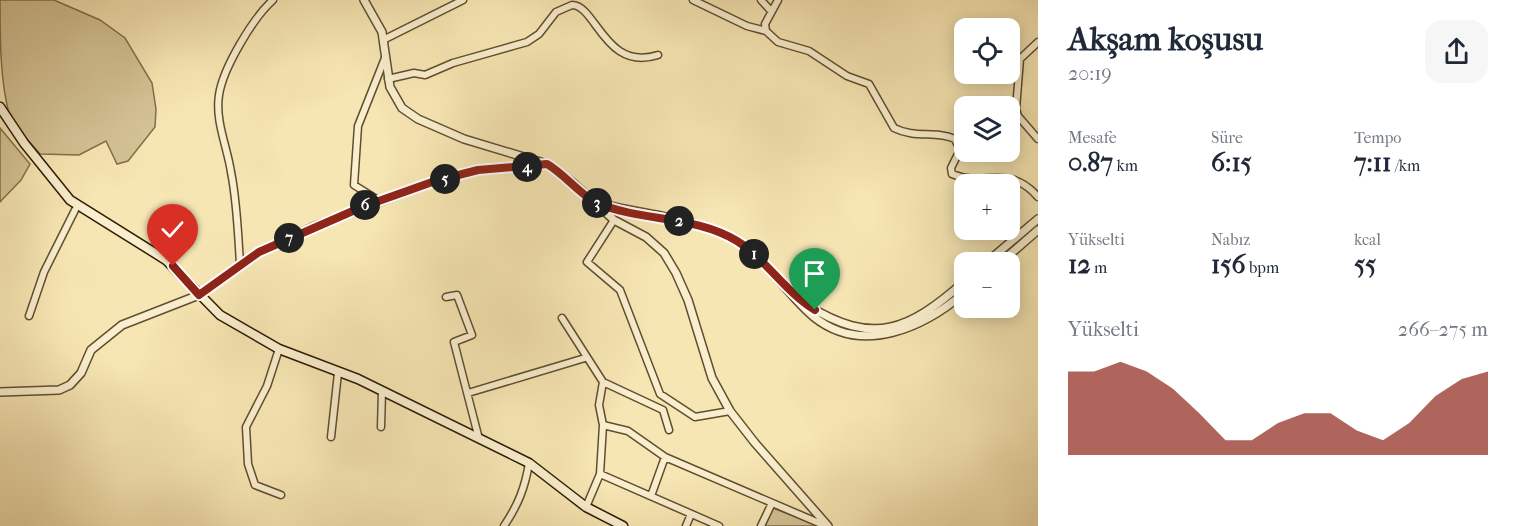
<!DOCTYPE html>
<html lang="tr">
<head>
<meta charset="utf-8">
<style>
	body { margin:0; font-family:"IM FELL French Canon",serif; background:#f6f6f7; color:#1f2937; height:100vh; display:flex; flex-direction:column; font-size:22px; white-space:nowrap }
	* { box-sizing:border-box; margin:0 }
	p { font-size:20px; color:#747a83 }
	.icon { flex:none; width:33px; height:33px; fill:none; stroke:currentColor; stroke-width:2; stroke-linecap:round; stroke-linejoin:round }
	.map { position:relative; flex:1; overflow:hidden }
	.side { display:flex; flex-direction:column; background:#fff; width:480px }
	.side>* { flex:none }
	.controls { position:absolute; left:954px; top:18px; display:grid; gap:12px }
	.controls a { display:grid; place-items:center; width:66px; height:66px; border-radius:12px; background:#fff; box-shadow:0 3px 15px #0003; font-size:30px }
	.pin { position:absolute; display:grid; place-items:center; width:51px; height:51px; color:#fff; margin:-62px -26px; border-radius:50% 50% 50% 0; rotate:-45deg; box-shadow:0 0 6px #0007 }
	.pin .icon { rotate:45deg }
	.km { position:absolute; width:30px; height:30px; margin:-15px; border-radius:50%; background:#222; color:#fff; font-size:16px; line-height:30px; text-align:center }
	.round { display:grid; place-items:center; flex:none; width:63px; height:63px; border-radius:18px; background:#f6f6f7 }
	.summary { display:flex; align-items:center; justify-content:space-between; height:102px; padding:0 30px }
	h1 { font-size:33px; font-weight:700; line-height:45px }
	.metrics { display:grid; grid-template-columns:repeat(3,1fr); gap:9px; height:102px; padding:6px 30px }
	.metrics div { display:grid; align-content:center }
	.metrics b { font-size:26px; font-weight:700 }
	.metrics small { font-size:16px; font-weight:400 }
	.metrics p { font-size:16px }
	.chart { height:168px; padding:12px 30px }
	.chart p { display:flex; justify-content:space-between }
	.chart svg { width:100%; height:108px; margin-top:6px; fill:#8f2418; opacity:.7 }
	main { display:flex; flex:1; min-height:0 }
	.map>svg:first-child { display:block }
	.green { fill:#d4c395; stroke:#826e4c; stroke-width:1.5 }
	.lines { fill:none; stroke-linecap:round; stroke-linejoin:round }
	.minor-casing { stroke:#624d2f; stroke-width:9 }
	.tertiary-casing { stroke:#624d2f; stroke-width:10 }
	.secondary-casing { stroke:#301a03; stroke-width:11 }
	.minor { stroke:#f9efce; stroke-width:6 }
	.tertiary { stroke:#f9efce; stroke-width:7 }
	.secondary { stroke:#f9efce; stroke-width:8 }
	.route-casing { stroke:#fff; stroke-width:12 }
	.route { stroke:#8f2418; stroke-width:8 }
</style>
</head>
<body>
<main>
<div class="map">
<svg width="1038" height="526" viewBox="0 0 1038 526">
	<rect width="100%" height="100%" fill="#f6e6b3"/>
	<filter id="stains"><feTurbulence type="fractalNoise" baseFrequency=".00333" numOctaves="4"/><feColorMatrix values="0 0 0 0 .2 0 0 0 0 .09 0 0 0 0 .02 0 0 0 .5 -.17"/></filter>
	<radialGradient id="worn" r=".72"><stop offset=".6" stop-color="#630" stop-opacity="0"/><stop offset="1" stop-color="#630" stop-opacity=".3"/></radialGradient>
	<path class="green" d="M0,0H54L100,20L125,38L152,83L156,109L155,127L128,161L117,164L106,141L79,155L40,154C30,142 17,130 10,117C0,83 0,38 0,0Z
		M0,128L30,164L21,180L0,202Z
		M773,508L819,526H765Z"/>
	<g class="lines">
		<defs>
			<path id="minor" d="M693,0L747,26L766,31
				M761,0L771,11
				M778,0L765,24L766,31L778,42L809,51L847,76L869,84L894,128C916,139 935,130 955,139L960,150L951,168L952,174C985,188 1009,163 1038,197
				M385,39L463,0
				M1038,42L1020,59L1016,109L1018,116L1038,139
				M388,79L414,73L425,75L453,63L527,42L539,34L556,12L572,5C596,5 605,72 658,55
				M378,200L354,185L358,126L385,58
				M614,220L587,262L620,290L660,394L695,417L730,411
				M240,264C238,233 237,202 231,172C227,146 215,121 219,95C223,68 253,18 273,0
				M446,297L457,295L472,335L454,342L479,439
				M29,316L44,272L75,210
				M562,318L603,382L599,405L603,425L600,474
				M279,349L267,386L246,427L248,464L255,485L281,495
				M603,382L663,410L669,430
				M468,393L585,358
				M603,425L628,431L665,457L826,526
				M381,427L382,391
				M331,437L338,373
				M651,496L665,457
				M586,507L600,474L719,526
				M504,526C518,505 525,488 529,463
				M686,526L691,514
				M761,526L772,503"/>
			<path id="tertiary" d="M364,0L382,32L390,87L402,108L418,119L464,139L547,164L572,182L614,220L646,237L664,253L676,273L688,300L712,378L730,411L755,443L828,526
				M594,202C641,215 693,216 736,240C767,258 787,295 814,317C863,356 924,327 964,293
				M987,262L1038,219
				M1001,262L1038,230
				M807,305C874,347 909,330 964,282
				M0,392L59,390L70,385L81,373L91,350L122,325L199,295L259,252L313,227L435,181L478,170L544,164"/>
			<path id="secondary" d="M0,107L24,143L70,200L166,260L220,315L279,349L358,379L529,463L586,507L623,526"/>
		</defs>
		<use href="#minor" class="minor-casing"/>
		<use href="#tertiary" class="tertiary-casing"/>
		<use href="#secondary" class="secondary-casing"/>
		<use href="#minor" class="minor"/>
		<use href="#tertiary" class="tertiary"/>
		<use href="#secondary" class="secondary"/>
	</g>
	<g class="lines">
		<defs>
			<path id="route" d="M173,266L199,295L259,252L362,207L435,181L478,170L547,164C563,173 583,197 597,203C642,222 694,215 737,241C766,259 785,292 815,310"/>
		</defs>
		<use href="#route" class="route-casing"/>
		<use href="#route" class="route"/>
	</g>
	<rect width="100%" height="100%" filter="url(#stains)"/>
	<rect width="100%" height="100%" fill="url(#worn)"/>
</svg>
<div class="controls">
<a><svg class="icon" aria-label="locate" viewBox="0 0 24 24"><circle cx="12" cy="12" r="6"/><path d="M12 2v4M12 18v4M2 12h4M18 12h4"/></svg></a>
<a><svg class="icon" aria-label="layers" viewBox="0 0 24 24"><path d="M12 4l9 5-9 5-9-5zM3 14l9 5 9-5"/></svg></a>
<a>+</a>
<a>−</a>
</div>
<div class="pin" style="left:815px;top:310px;background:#1e9e55"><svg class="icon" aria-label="arrive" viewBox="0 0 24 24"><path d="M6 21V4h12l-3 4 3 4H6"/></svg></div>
<div class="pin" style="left:173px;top:266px;background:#d93025"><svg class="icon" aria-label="check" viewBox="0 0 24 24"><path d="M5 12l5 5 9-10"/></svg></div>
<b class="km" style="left:754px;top:254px">1</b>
<b class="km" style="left:679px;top:221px">2</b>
<b class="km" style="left:597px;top:203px">3</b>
<b class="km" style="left:527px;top:167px">4</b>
<b class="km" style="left:445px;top:179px">5</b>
<b class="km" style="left:365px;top:205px">6</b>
<b class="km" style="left:289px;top:238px">7</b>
</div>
<section class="side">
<div class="summary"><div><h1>Akşam koşusu</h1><p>20:19</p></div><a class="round"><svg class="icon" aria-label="share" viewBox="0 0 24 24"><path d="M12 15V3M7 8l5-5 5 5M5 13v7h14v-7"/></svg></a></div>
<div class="metrics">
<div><p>Mesafe</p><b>0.87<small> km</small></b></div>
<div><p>Süre</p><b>6:15</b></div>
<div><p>Tempo</p><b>7:11<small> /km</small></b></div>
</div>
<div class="metrics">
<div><p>Yükselti</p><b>12<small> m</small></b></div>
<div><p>Nabız</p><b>156<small> bpm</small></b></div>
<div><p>kcal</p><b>55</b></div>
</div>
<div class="chart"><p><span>Yükselti</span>266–275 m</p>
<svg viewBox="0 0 160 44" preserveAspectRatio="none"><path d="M0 44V10L10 10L20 6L30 10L40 17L50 27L60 38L70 38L80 31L90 27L100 27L110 34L120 38L130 31L140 20L150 13L160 10V44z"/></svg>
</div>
</section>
</main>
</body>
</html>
